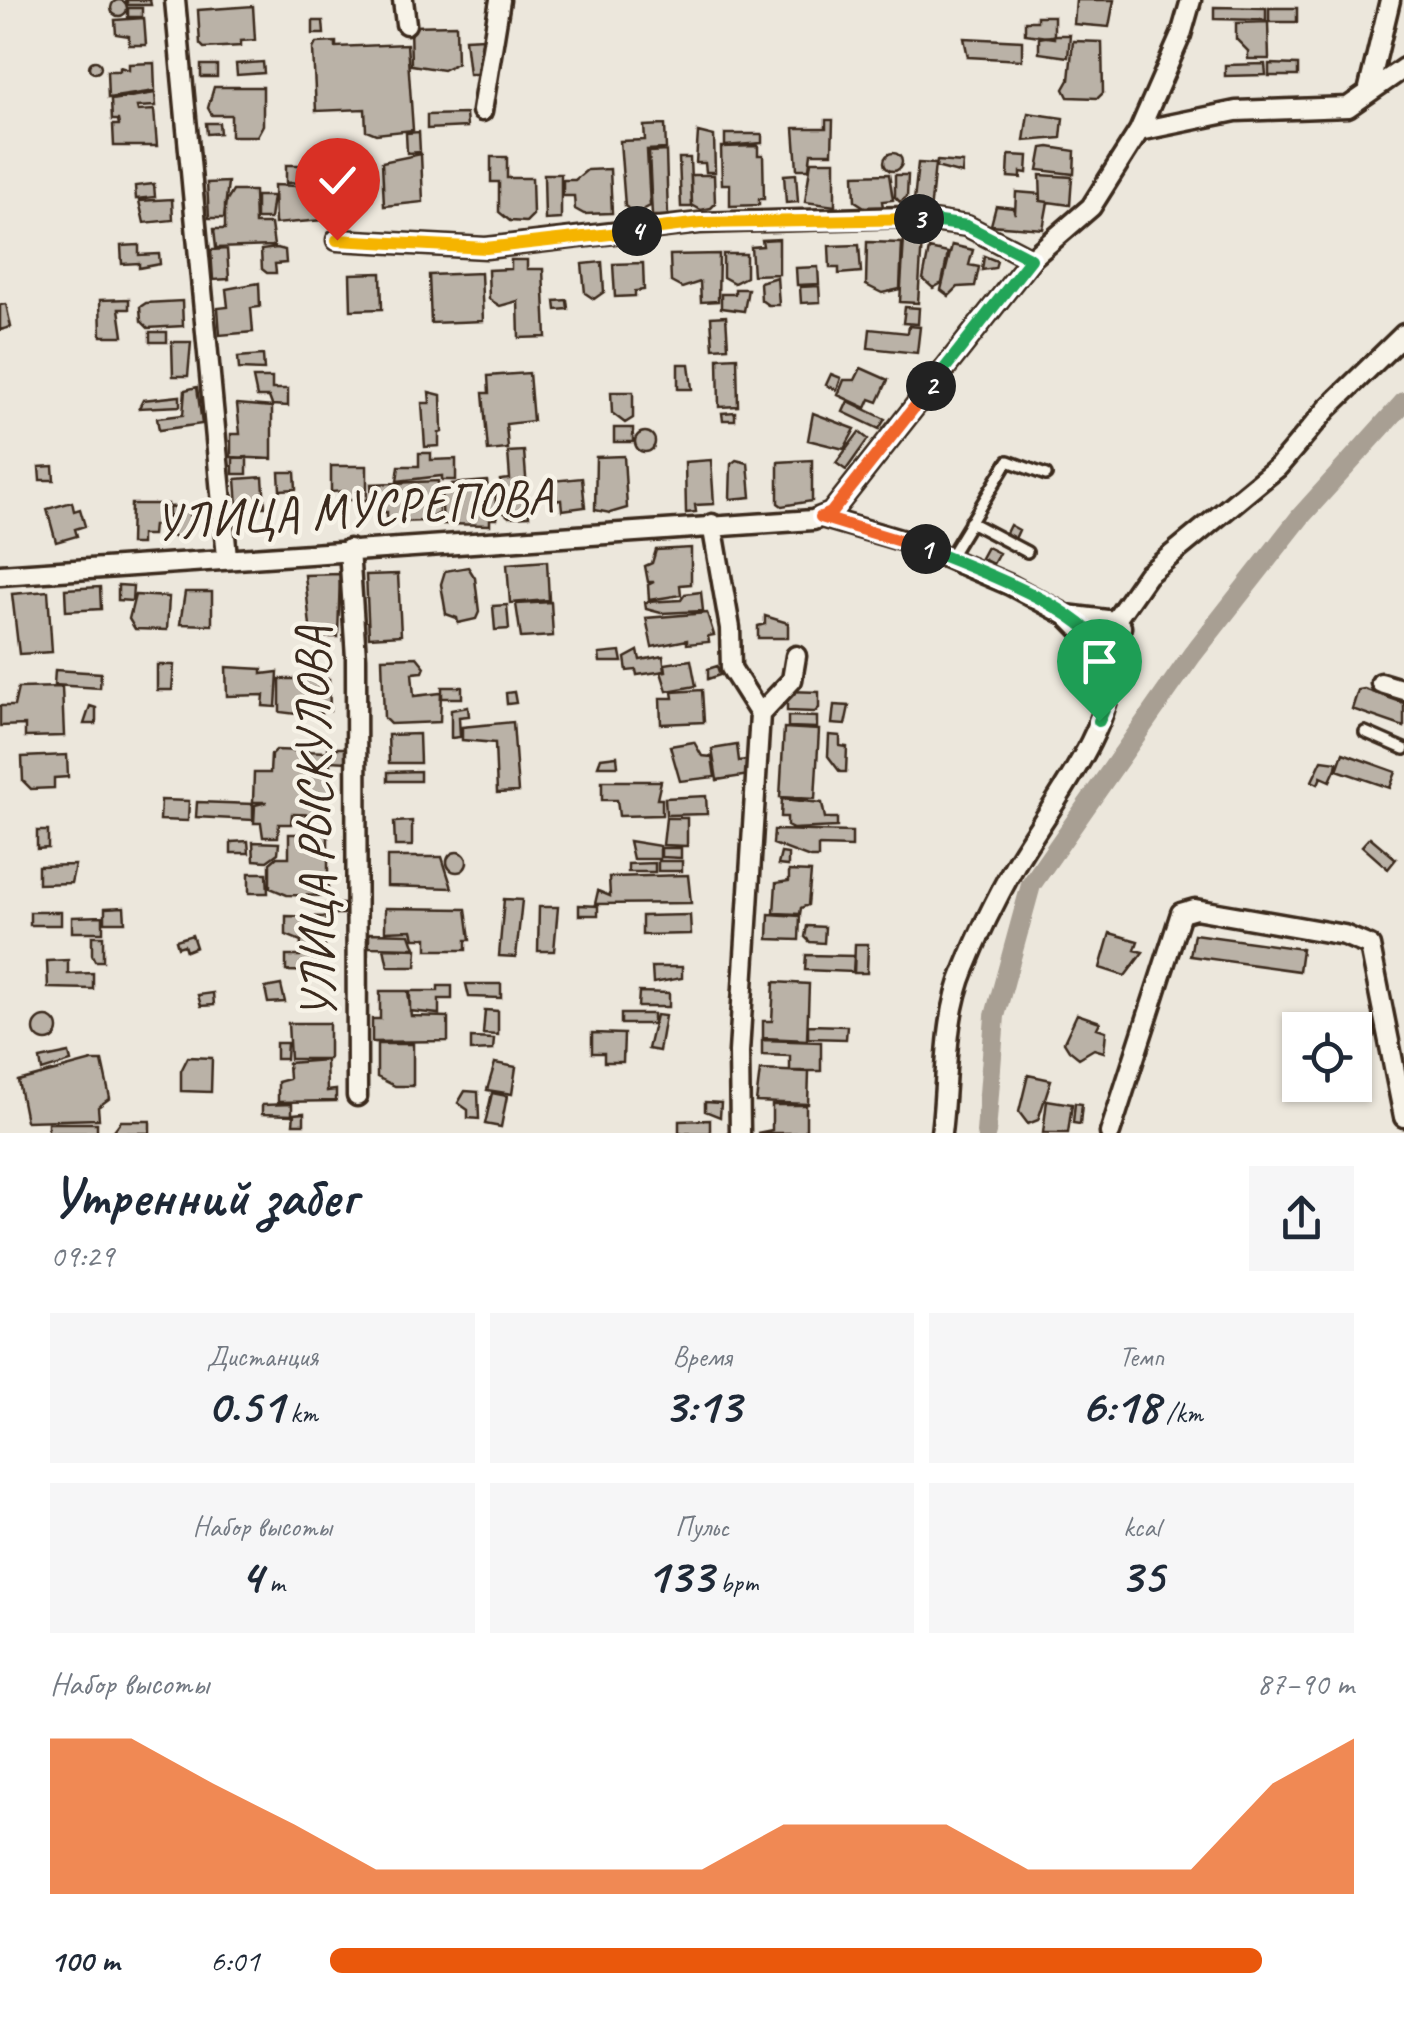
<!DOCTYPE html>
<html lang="ru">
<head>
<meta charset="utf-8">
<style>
	body { margin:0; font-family:Caveat,sans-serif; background:#f6f6f7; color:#1f2937; height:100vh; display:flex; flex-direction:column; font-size:38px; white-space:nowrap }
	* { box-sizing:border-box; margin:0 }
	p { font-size:32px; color:#747a83 }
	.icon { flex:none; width:55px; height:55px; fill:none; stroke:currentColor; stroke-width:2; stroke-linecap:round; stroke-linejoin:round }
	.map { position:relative; height:1133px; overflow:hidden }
	.drawer { display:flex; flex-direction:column; background:#fff; flex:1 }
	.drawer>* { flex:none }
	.controls { position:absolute; left:1282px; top:1012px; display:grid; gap:20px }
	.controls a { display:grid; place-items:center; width:90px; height:90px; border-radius:0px; background:#fff; box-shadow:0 2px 8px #0004; font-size:50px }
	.pin { position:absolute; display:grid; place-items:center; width:85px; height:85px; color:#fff; margin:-102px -42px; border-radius:50% 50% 50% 0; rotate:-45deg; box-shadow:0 0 10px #0007 }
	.pin .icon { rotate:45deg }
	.km { position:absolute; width:50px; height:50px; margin:-25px; border-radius:50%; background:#222; color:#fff; font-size:28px; line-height:50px; text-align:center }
	.round { display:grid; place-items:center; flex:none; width:105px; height:105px; border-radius:0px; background:#f6f6f7 }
	.head { display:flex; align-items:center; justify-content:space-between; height:170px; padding:0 50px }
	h1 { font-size:55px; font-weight:600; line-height:75px }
	.metrics { display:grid; grid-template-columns:repeat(3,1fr); gap:15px; height:170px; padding:10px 50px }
	.metrics div { display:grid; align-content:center; border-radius:0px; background:#f6f6f7; text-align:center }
	.metrics b { font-size:50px; font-weight:600 }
	.metrics small { font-size:28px; font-weight:400 }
	.metrics p { font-size:28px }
	.chart { height:280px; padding:20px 50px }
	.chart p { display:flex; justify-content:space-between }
	.chart svg { width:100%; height:180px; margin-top:10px; fill:#ea580c; opacity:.7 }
	ul { padding:0 50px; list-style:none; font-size:32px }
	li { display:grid; grid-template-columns:160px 120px 1fr; align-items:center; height:75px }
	li i { height:25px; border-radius:12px; background:#ea580c }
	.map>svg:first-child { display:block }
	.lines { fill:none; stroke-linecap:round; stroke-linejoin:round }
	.canal { stroke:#a89f93; stroke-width:20 }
	.building { fill:#bab2a7; stroke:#3b2a1e; stroke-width:2.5 }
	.service-casing { stroke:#3b2a1e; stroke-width:16 }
	.minor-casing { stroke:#3b2a1e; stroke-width:25 }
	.service { stroke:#f7f3e8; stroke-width:9 }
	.minor { stroke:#f7f3e8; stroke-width:18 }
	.split-1-casing { stroke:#fff; stroke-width:20 }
	.split-2-casing { stroke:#fff; stroke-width:20 }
	.split-3-casing { stroke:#fff; stroke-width:20 }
	.split-4-casing { stroke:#fff; stroke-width:20 }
	.split-5-casing { stroke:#fff; stroke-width:20 }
	.split-1 { stroke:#22a559; stroke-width:12 }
	.split-2 { stroke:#f0652b; stroke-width:12 }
	.split-3 { stroke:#22a559; stroke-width:12 }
	.split-4 { stroke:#f5b400; stroke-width:12 }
	.split-5 { stroke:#f5b400; stroke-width:12 }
	.labels { text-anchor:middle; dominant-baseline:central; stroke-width:9; stroke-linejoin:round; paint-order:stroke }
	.street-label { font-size:50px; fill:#3b2a1e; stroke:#f7f3e8 }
</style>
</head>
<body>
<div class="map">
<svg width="1404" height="1133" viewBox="0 0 1404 1133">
	<rect width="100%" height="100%" fill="#ece7dc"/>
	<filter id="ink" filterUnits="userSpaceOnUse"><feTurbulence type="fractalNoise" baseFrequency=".01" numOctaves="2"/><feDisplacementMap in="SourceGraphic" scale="20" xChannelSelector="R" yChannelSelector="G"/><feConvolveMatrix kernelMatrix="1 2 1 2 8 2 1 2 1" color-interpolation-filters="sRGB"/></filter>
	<g filter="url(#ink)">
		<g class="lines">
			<path class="canal" d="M986,1133L995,1016L1031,885L1192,655L1301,516L1404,402"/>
		</g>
		<path class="building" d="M126,0H150L151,5H128Z
			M1076,0H1114L1109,27L1074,24Z
			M111 8a8 8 0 1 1 16 0a8 8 0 1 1-16 0Z
			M253,6L255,40L241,41V46L204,48L200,44L198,10Z
			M1214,7L1266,8V20L1214,19Z
			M128,8H142V17H128Z
			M1269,8H1297V22H1269Z
			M1037,16H1054V38L1025,34V21H1037Z
			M144,18L146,45H129V36L116,34L115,20Z
			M313,21H323L324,34H313Z
			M1268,22L1269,59H1248V51L1236,39V23Z
			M456,25L457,63L443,70L411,65L410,26Z
			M1057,35H1070L1068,57L1039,53V38Z
			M484,38L485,74H469L465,39Z
			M964,38L1022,41V60L968,57Z
			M1073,41L1102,42L1103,93L1098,98L1068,97L1064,89L1069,80Z
			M336,42V47L407,44L413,130L376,134L366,130L365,109L316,111L313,49L316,43Z
			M89 67a6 6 0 1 1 12 0a6 6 0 1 1-12 0Z
			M263,62L264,73L237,75L236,64Z
			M154,63L155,91L108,98L107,71H120V67L129,70V64Z
			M1265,64L1266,75L1225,76V65Z
			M1269,64L1298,65V76H1269Z
			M201,65H217V77H201Z
			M214,87H263V125L257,136H231V115H212L208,108Z
			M155,93L156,106L137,107L138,111L154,110L157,146H114L113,125H119L118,120H112L111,100Z
			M1028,113L1063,118L1061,138L1024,141Z
			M466,114L467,127L427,129V115Z
			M826,120H833L832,153H811L809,169H797L794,128H826Z
			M206,123H219L220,133L207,134Z
			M665,125L666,149L647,150L650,206L635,214L625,206L620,141L645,140L644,126Z
			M419,132L420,152L407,153L406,133Z
			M698,132L714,136L715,172H706L705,163H696Z
			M725,134H762V143L725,146Z
			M758,146V155H763L764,199H759V205L730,206V184H722L721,147Z
			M1049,147L1075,151L1074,174L1038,170L1042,148Z
			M666,151L668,216H652L649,152Z
			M884 162a9 9 0 1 1 18 0a9 9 0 1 1-18 0Z
			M421,154L423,202L384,206L382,162Z
			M1009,155L1028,156L1027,173L1021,172V178L1008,177Z
			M491,157H507V178H532L533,215L526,222L510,221L499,212V182H491Z
			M679,158H690L692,207H681Z
			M811,161H835V206L805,202Z
			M937,161L963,163L962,174L936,167Z
			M918,163L935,164L930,213L913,211Z
			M286,165H304V182L286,183Z
			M358,167H372V175L358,180Z
			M610,169L612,213L584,214L575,209L574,196H563V180H575L587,170Z
			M544,174H561V219L545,220Z
			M796,174L798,202L786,203L784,175Z
			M889,174L893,200L882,201L883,207L866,208L855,201L854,175Z
			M691,175H714L715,204L711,208L701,210L692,205Z
			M895,175H908L907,197L900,202L895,197Z
			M1040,175L1072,177L1070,205L1041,201Z
			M228,182L224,218H209L207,183Z
			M154,184L155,197L136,199L135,186Z
			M274,185L322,187L323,220L275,224Z
			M233,191H254L255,224H271L274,246L216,248L214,229H225V204Z
			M1016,192L1040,194V201L1048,202L1043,229L991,225L996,206L1013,208L1015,214Z
			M256,196H273L270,219H256Z
			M172,199L173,220L144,223L139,201Z
			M904,238L922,239L918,303L900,302Z
			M779,239V274L753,275L751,247L763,246L762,240Z
			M867,242L902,243L900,289L882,293L866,285Z
			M139,245V255L159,254L160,264L139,268V263L122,264L121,246Z
			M859,245L861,272L839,274V268H830L829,246Z
			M952,245L973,250L969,265L979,267L975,286L958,287L949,296L941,290Z
			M277,248L285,250L286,263L275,264L276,273H267L262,269L261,250Z
			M227,249L229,279L213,280L211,250Z
			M929,249L948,253L942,283L933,288L923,279Z
			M719,254L718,301L701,302L700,282L682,288L671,282L670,255Z
			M723,254H746V277L734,283L723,277Z
			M984,256L997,261L995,268L982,270Z
			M511,260H527V269H543L546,337L519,338L518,301L500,306L489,299L488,270L511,269Z
			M602,262L604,292L594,299L585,293L582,264Z
			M643,263L644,290L635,291V296L615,297L613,264Z
			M818,267L819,284L797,285L796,268Z
			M381,273L382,309L351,310L350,274Z
			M481,273L483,321L431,323L429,275Z
			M777,277L779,305H768L761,300L760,282Z
			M259,283L260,307L251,308L253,332L220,335L218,308L228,307L226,289Z
			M819,286L820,302L801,303L800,287Z
			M735,289H748L744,311L721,308V294H735Z
			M129,299V309H119L123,336H101L100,300Z
			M567,300L568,309L556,310L555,301Z
			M182,301L183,326L148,328L141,321L140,307L146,303Z
			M6,304L11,327L0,330V305Z
			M905,307L919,308L918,324L903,323Z
			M726,316L728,347L713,348L711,317Z
			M909,326L920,327L917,353L868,348L870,329L908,333Z
			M150,332H167V342H150Z
			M172,342H191L188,376H173Z
			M263,355L264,370L239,369L238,357Z
			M737,357L738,406L719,407L718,358Z
			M678,364H689L692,389H678Z
			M861,368L888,380L878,402L870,399L866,408L838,395L844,380H855Z
			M529,373L533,421L506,424L508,449L488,451L483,393H489L488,376Z
			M831,374L841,378L837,390L826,385Z
			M253,378H272V389H288V406L272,405L269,397H257Z
			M197,387L202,424L159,430L157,418L183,415L185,390Z
			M429,392L441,395L442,432L439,433V446L425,447L422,403H430Z
			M611,392H633V418L625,423L612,413Z
			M180,396V406L139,408L143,400Z
			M848,401L885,419L879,429L843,412Z
			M237,404L272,407V459L231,457V434H240Z
			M735,412V420H723L722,413Z
			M813,413L855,429L844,449L808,440Z
			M614,428H633V442H614Z
			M635 442a10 10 0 1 1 20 0a10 10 0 1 1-20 0Z
			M859,432L868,439L846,470L836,463Z
			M524,451L529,516L509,517L502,511L500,480L510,479L508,452Z
			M419,453H431V460L456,459V480H442V476L397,481L399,466H419Z
			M624,456L627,508L610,513L595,510L596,457Z
			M247,457V474H233V458Z
			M711,460L714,504L695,505L696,512L686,513L685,462Z
			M736,460L748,463L751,497L730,499L731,464Z
			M812,460V501L782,506L778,503V462Z
			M53,466L54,480H40L39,467Z
			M331,466H367V500H345V491L331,492Z
			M279,472H295L296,489L280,490Z
			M263,477L265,507L238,506L236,479Z
			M582,478L585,507L562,510L561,500L553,501L551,481Z
			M438,481L439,513L425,521L397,522L387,518V512L372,513L371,484Z
			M487,481L488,489H495L497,519H490V525L443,524L441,490H452V484Z
			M72,502L74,511L80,509L85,526L75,529L77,536L56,542L47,509Z
			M131,504H168L167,525H153L152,535H141V544H130Z
			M190,506V533L176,538L169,535V507Z
			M1010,525L1019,530L1014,541L1004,537Z
			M987,547L999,553L993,564L981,558Z
			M691,548V584L680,585L681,595L649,600L648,585L654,582H648L645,566L652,563L656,550Z
			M547,561L549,600L510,603L507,564Z
			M468,567L475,578L479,612L476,619L458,623L457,618L446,614L441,584L445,571Z
			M340,574L338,637H311L305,575Z
			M398,574L401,635L369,637L366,575Z
			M118,585L133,586L132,601L118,600Z
			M100,587L101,609L66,611L65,589Z
			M48,591L52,652L19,654L12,594Z
			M185,592H212V625L180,624Z
			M701,592L703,611L661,613L646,609L645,602L681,600L685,594Z
			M135,595L169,597L167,630L135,629L129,619Z
			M551,602L553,636L521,638L516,604Z
			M507,605L509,629L495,630L493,606Z
			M707,613L714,635L708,636L709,642L687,644V640L652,647L646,618Z
			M765,616L788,623V638H758V626L765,624Z
			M638,651L640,660L663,656L665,671L637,675L636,670L627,671L625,658Z
			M620,652L622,662H600L599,654Z
			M417,657L425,667L423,672L412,673L414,696L441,693L440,722L390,724L384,718L382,658Z
			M691,660L696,686L667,691L661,672L666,671L665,664Z
			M157,665H174L172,690H157Z
			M717,666L720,675L708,679V669Z
			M226,667L262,669V674L278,672L276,707L263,706L264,695L227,696Z
			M55,670L101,673L100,688L54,685Z
			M280,679H329L330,711H321V717L280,712Z
			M62,687L64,736L25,737V725L0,726V706H14L18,688Z
			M442,687H462V698H442Z
			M1364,689L1404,703V727L1352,709L1358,690Z
			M702,690L704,722L661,724L660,698H673L672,692Z
			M787,691L819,692V708L815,712L787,711Z
			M514,692L516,703L507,704L506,693Z
			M834,705L849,706L845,725L832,724Z
			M90,706L96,708V724H84Z
			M468,707L469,716L459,717L460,737L451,738V710Z
			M788,716L817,717V728L788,727Z
			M513,722L518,792L497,793L495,743L462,740V727Z
			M784,728L819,730L815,799L780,797Z
			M419,734L420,763H389L388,735Z
			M829,735L840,736V746L847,747L846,772H840L828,756Z
			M694,742L702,756L712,757L715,777L680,781L670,746Z
			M737,745L739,761L746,760L749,775L717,780L712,749Z
			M328,748H348V762L330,761L329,815L292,814L291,824H279L278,837H263L261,823H254L255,805L267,802H253L254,773H270L271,755L276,750L328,752Z
			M1343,753L1396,772L1390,788L1337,770Z
			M67,755L68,777L54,778V788L31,789L23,781L22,757Z
			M617,756L618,766H598L601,758Z
			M1322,760L1337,762L1336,768L1330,781L1321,777L1318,784L1312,781Z
			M420,771V781H388V772Z
			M602,781H661L657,799H662V815L619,816L617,800H602Z
			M706,796L707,814L666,815L665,798Z
			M782,799L822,803L825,818H837V827L793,829L787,826V817H781Z
			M161,800L189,801L188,821L160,820Z
			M197,802L253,804V820L196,817Z
			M666,818H687V846L663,845Z
			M412,821V846H395L394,822Z
			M774,830L852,832V847L818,846V858H810L773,844Z
			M37,831H48V848L37,849Z
			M289,834H328V896L287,895L270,888V863L277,857H289Z
			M1370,837L1396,859L1388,869L1362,846Z
			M248,841L249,853H231V842Z
			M629,841L660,846V859H633Z
			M253,842L279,843L278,853L267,861L254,860Z
			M661,848H681V858L661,857Z
			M447 862a10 10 0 1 1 20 0a10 10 0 1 1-20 0Z
			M781,853L788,854V866L778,865Z
			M387,857H442L452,888L387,886Z
			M658,861H682V871H658Z
			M655,863V872H628V864Z
			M75,865L71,883L38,884V866Z
			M789,871L811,872L808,905L801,908L800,914L774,913L776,883L789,881Z
			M249,873H267L268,893H249Z
			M688,875L691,903L595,904L598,891L610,896L609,877Z
			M504,899L522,900L516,957L499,956Z
			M325,904H343V914H325Z
			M579,905L598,906V915H579Z
			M124,907L125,922H105V908Z
			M539,907H558L554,951H538Z
			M385,908L466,909L470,940H466V950H427V938H414L412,930L385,931Z
			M30,912H61V925H30Z
			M769,914L800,916L799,940L768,939Z
			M690,915L691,934L642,935V916Z
			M103,916V932H72V917Z
			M286,916L326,917L324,972L286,971V956H300L301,941L286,935Z
			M807,926L825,927L824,943L810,942L805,937Z
			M369,933L410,934L415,948L369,947Z
			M1110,933L1138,941L1135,950L1143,952L1125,976L1100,968Z
			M1194,934L1302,949L1299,971L1190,956Z
			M192,935L196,947L186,951L184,945L178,947L176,940Z
			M92,936H103V961H95L92,955Z
			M855,944H868L867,973H854Z
			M384,948L417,949L416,967H388Z
			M806,955L854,956L853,972L805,970Z
			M68,960V974L93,973V989L48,988L47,961Z
			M652,967H682V978L653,983Z
			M774,982L809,984L807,1040L763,1038V1021H772Z
			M466,984H501V998L469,997Z
			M281,985L285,1002L268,1003L265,988Z
			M438,986H452V999H439V1014L410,1011V991H438Z
			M380,991H408L411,1016L448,1017V1041L372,1042V1019H380Z
			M639,992L669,993V1007H638Z
			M213,993L214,1005L201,1006L198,995Z
			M485,1010L498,1011V1035L483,1034Z
			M621,1014H653V1024H621Z
			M1077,1014L1100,1022L1097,1028L1106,1031L1104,1052L1094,1049L1079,1058L1069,1050L1064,1042Z
			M656,1015L665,1016L659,1051L648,1049Z
			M34 1029a12 12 0 1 1 24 0a12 12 0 1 1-24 0Z
			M288,1023H329V1059H290Z
			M808,1025L847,1026L846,1039L808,1038Z
			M592,1033L624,1034L623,1062H604V1053H592Z
			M471,1038L494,1039L493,1050L471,1051Z
			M762,1040L821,1042V1071H790V1056L762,1055Z
			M276,1043H287L286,1059H276Z
			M377,1044H413V1086H395L377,1077Z
			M69,1053L71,1062L42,1071L40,1059Z
			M188,1057L212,1058L211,1092L181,1091V1071Z
			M326,1060L327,1091L336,1090V1101L278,1102V1082L289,1079L288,1063Z
			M92,1061H102L110,1098L98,1107L99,1119L26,1121L18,1081Z
			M495,1063L516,1067L512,1094L487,1090Z
			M760,1070L809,1072L808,1104L756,1102Z
			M1028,1075L1051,1080L1038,1120L1028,1124L1019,1112Z
			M465,1091L478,1092L479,1119L468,1118V1110L458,1103Z
			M492,1093L507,1096L501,1127L485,1124Z
			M1047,1100L1072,1104L1068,1133H1043Z
			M705,1102L721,1103L720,1117L705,1111Z
			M1075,1103L1082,1104L1080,1124L1073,1123Z
			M292,1104V1115L262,1114V1105Z
			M772,1105H806V1131L811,1133H757L772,1130Z
			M304,1113V1124H293L294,1114Z
			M710,1120V1133H679V1121Z
			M121,1121H150V1133H112Z
			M48,1123H97V1133H48Z"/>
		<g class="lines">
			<defs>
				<path id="service" d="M970,522L1027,552
					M949,558L1008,461L1046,475
					M1365,732L1404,749"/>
				<path id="minor" d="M175,0L227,557
					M403,0L406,24
					M1369,88L1390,0
					M482,111L500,0
					M1139,131L1236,111L1348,107L1404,68
					M337,240L486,248L699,223L905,217L967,226L1031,259
					M821,517L914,544L1010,585L1066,615L1115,621
					M712,524L730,628L731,668L760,714L739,1052L740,1133
					M349,549L356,658L357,1096
					M0,575L813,520L831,513L1031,259L1091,207L1139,131L1181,35L1191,0
					M1112,662L1121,627L1115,621L1147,575L1278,467L1328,408L1404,334
					M1381,683L1404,690
					M760,714L792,680L796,656
					M941,1133C948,1078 943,1020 965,968C979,933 996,899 1015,865C1047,810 1116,726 1112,662L1066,615
					M1110,1133L1181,913L1195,909L1344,935L1370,946L1404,1117"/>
			</defs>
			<use href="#service" class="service-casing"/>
			<use href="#minor" class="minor-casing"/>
			<use href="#service" class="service"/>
			<use href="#minor" class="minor"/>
		</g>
	</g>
	<g class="lines" filter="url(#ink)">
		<defs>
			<path id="split-1" d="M926,549C976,570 1090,608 1111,661C1119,682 1107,703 1099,721"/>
			<path id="split-2" d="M926,549L821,517L831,513L931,386"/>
			<path id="split-3" d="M919,219L967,226L1031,259L931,386"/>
			<path id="split-4" d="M637,231L700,223L919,219"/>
			<path id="split-5" d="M337,240L486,248L637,231"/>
		</defs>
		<use href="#split-1" class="split-1-casing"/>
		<use href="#split-2" class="split-2-casing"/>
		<use href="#split-3" class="split-3-casing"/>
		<use href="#split-4" class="split-4-casing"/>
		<use href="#split-5" class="split-5-casing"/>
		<use href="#split-1" class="split-1"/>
		<use href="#split-2" class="split-2"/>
		<use href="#split-3" class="split-3"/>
		<use href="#split-4" class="split-4"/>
		<use href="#split-5" class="split-5"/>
	</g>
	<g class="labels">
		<g class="street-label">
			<text transform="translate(353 509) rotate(-4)">УЛИЦА МУСРЕПОВА</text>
			<text transform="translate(315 823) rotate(-91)">УЛИЦА РЫСКУЛОВА</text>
		</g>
	</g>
</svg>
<div class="controls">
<a><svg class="icon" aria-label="locate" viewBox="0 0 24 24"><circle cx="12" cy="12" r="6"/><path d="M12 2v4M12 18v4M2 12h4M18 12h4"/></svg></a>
</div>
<div class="pin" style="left:1099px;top:721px;background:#1e9e55"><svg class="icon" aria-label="arrive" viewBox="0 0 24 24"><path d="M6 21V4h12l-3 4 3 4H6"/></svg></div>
<div class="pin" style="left:337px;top:240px;background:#d93025"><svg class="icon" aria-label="check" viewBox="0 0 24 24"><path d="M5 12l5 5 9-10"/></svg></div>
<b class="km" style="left:926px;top:549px">1</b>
<b class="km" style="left:931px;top:386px">2</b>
<b class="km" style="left:919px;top:219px">3</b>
<b class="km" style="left:637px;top:231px">4</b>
</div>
<section class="drawer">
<div class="head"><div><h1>Утренний забег</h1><p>09:29</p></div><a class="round"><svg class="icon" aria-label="share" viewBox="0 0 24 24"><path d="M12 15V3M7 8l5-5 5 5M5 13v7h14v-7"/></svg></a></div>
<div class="metrics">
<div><p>Дистанция</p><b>0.51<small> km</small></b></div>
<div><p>Время</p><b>3:13</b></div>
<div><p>Темп</p><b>6:18<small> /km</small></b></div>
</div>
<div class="metrics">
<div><p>Набор высоты</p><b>4<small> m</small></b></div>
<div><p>Пульс</p><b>133<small> bpm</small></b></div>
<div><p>kcal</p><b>35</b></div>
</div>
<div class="chart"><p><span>Набор высоты</span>87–90 m</p>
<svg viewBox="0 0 160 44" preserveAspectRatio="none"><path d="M0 44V6L10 6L20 17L30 27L40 38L50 38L60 38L70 38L80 38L90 27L100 27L110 27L120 38L130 38L140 38L150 17L160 6V44z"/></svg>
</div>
<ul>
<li><b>100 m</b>6:01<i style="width:91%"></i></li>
</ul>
</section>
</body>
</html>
